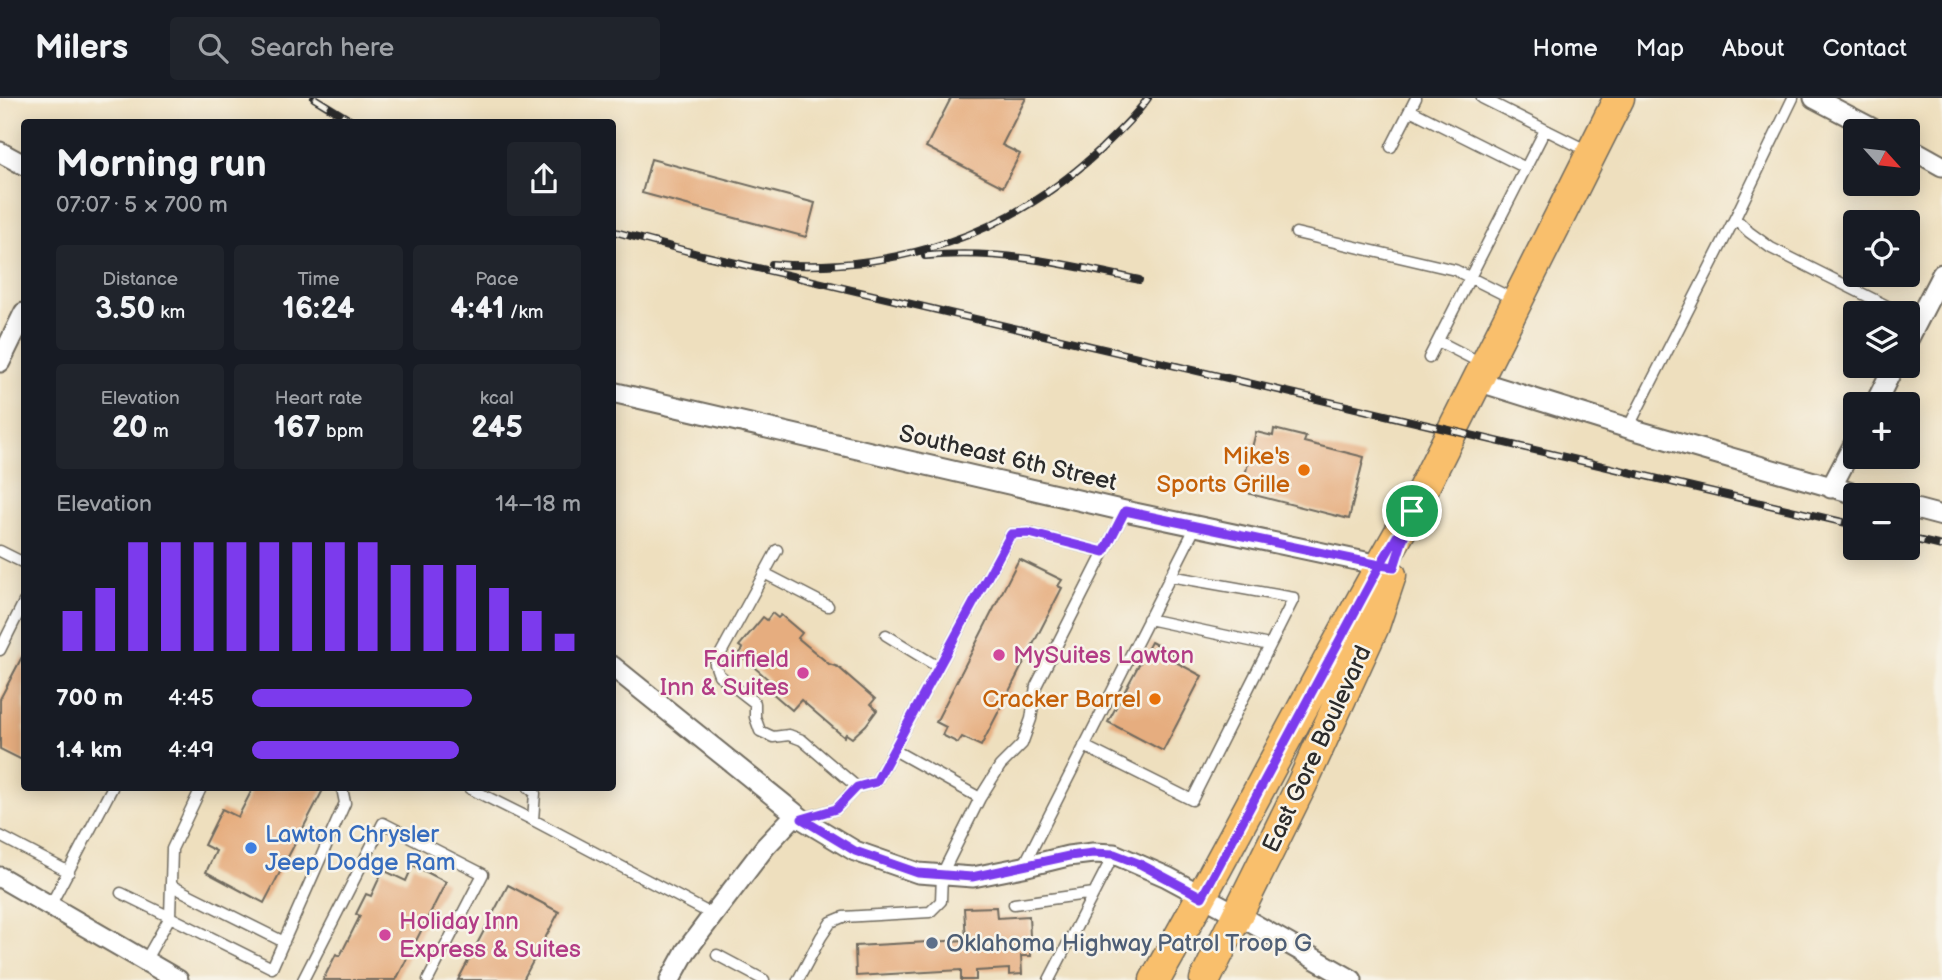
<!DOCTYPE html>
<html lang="en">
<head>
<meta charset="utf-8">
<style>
	body { margin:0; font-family:"Balsamiq Sans",sans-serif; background:#20242c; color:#f1f3f6; height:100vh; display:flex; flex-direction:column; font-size:26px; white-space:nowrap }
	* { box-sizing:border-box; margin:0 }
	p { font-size:23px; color:#9ea1a6 }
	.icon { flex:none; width:38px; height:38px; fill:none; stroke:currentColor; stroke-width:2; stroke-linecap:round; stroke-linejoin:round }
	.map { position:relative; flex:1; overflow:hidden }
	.panel { position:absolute; left:21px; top:21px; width:595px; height:672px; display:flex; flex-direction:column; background:#171b24; border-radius:7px; box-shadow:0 4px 18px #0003 }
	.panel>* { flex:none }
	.needle { width:46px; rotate:117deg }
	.controls { position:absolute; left:1843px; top:21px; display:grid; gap:14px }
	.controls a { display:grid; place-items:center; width:77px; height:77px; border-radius:7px; background:#171b24; box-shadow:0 4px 18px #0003; font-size:35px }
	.pin { position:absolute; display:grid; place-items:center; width:60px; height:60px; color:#fff; margin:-30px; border:4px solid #fff; border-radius:50%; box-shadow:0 2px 7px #0007 }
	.round { display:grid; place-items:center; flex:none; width:74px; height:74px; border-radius:7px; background:#20242c }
	.headline { display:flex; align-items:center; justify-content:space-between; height:119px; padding:0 35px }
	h1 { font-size:38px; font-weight:600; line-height:52px }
	.figures { display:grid; grid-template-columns:repeat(3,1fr); gap:10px; height:119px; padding:7px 35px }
	.figures div { display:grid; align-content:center; border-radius:7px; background:#20242c; text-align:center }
	.figures b { font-size:30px; font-weight:600 }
	.figures small { font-size:19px; font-weight:400 }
	.figures p { font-size:19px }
	.chart { height:196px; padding:14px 35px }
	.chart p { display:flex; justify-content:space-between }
	.chart svg { width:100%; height:126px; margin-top:7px; stroke:#7c3aed; stroke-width:6 }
	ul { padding:0 35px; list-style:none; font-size:23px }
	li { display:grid; grid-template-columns:112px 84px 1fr; align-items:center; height:52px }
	li i { height:18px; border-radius:9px; background:#7c3aed }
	header { display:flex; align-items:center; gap:42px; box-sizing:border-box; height:98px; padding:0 35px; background:#171b24; border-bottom:2px solid #363941 }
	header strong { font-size:33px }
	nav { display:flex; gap:38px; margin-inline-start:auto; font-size:24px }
	.search { width:490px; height:63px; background:#20242c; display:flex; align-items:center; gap:18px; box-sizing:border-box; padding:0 24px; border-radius:7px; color:#9ea1a6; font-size:26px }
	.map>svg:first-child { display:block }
	.building { fill:#e6ad7f }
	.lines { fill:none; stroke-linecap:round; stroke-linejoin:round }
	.lane-casing { stroke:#6f6a5e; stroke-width:13 }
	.street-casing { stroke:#6f6a5e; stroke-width:23 }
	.primary-casing { stroke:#6f6a5e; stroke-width:33 }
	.lane { stroke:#fff; stroke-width:10 }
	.street { stroke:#fff; stroke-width:19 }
	.primary { stroke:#f9bf6c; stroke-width:30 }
	.rail-casing { stroke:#2b2b2b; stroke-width:8 }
	.rail { stroke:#f7f3e8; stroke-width:5; stroke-dasharray:16; stroke-linecap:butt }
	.route-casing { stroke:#fff; stroke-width:14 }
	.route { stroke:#7c3aed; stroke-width:9 }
	.food-dot { fill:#e8710a; stroke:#f7f3e8; stroke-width:2.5 }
	.hotel-dot { fill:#d1479c; stroke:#f7f3e8; stroke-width:2.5 }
	.shop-dot { fill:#3f7fe0; stroke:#f7f3e8; stroke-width:2.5 }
	.service-dot { fill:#5c6f8a; stroke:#f7f3e8; stroke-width:2.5 }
	.labels { text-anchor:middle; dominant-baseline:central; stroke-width:5; stroke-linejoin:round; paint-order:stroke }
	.food-label { font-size:24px; fill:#c56008; stroke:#f7f3e8; text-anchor:end }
	.street-label { font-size:24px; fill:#2b2b2b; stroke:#f7f3e8 }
	.hotel-label { font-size:24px; fill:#b23c85; stroke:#f7f3e8; text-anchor:start }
	.shop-label { font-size:24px; fill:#366cbe; stroke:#f7f3e8; text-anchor:start }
	.service-label { font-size:24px; fill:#4e5e75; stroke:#f7f3e8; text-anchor:start }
</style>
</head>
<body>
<header>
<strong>Milers</strong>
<div class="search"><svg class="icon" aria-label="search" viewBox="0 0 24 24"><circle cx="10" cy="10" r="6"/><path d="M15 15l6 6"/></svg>Search here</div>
<nav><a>Home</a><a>Map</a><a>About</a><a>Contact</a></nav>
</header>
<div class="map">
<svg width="1942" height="882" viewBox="0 0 1942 882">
	<rect width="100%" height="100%" fill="#f7f3e8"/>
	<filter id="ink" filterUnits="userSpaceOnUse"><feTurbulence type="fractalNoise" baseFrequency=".0143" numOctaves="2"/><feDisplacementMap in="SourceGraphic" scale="14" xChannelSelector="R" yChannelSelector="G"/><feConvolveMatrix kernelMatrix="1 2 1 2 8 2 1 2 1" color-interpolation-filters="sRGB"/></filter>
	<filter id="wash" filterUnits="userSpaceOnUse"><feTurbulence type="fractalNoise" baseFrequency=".00686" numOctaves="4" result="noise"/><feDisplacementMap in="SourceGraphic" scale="28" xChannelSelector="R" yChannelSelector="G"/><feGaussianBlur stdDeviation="1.57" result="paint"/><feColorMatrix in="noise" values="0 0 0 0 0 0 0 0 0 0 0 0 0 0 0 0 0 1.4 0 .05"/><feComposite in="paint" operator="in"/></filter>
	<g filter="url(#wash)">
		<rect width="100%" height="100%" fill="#eedfbe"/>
		<g id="blocks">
			<path class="building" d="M951,0H1026L1002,47L1020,56L1003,89L926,49Z
				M651,61L815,105L806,139L642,95Z
				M1274,331L1306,339L1304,344L1364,359L1349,421L1250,396L1243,385L1256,334L1273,338Z
				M1019,461L1062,482L1058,488L1062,490L981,648L962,639L958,645L942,637L946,629L936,624Z
				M772,515L778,520L781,517L802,535L798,540L829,566L838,569L875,601L871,606L877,612L866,627L852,640L846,636L844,639L801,602L792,612L764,588L769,582L739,556L743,551L739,548L763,519L767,522Z
				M1151,544L1175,557L1172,562L1202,578L1163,653L1108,624Z
				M24,555V663L0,651V601Z
				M253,690H324L264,805L206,774L216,753L204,747L222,711L238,719Z
				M413,767L446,784L396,882H323L336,856L340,858L360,818L356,816L366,796L371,798L383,772L406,783Z
				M508,787L559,814L523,882H458Z
				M996,809L997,820L1029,818L1031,858H1021L1022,876L1009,877V871L976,873V882H961V872L856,878L855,848L966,842L964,810Z"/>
		</g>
	</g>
	<g filter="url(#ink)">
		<use href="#blocks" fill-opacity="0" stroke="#6f6a5e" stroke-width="2"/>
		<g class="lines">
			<defs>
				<path id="lane" d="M1482,0L1588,53
					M1410,12L1526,70
					M1391,49L1416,0
					M1735,120L1749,134L1771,150L1901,215
					M1296,135L1455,172L1513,201
					M1438,243L1481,265
					M1429,260L1545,32
					M1628,330L1737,116L1793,0
					M777,452L715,566L719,577L755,605V619L760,633L773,639L789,637L802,642L857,689
					M0,453L24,465
					M764,475L828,508
					M1148,521L1269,547
					M886,537L938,569
					M0,552L24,504
					M1084,648L1192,702L1294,500L1170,478
					M894,652L980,700
					M201,690L172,751L170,819L272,870L345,705L342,690
					M469,690L533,722
					M529,690L535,695L533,722L713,817
					M804,720L836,711L857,689L876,684L1011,436L1029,435L1104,454
					M0,738L69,774
					M1023,769L1196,428
					M172,788L284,844
					M121,795L170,819L145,863
					M1014,806L1094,795
					M50,808L112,690
					M717,857L764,882
					M303,882L383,725L483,776L428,882
					M798,882L821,839L831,824L843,819L930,814L941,803L942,776L980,700L1000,668L1022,646L1031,621L1036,588L1125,413
					M1049,882L1114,756"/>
				<path id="street" d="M1814,0L1877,33
					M1908,49L1942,68
					M0,54L24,67
					M1908,242L1942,176
					M0,264L24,215
					M1477,283L1628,330L1859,397
					M612,294L1125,413L1389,469
					M1875,306L1894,268
					M1831,390L1855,344
					M1908,409L1942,418
					M612,568L802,721L855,753L918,775L973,779L1023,769L1068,758L1093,755L1114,756L1167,779L1238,817L1352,882
					M0,779L178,882
					M670,882L686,853L713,817L765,749L796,716"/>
				<path id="primary" d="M1155,882C1243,727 1322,567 1412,413L1619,0
					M1205,882L1302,686L1374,528L1391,477"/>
			</defs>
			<use href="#lane" class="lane-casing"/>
			<use href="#street" class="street-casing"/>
			<use href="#primary" class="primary-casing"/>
			<use href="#lane" class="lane"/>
			<use href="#street" class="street"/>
			<use href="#primary" class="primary"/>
			<defs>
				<path id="rail" d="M314,0L353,24
					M612,133L702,157L1855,427
					M925,158C1000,151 1066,166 1139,182
					M772,166C895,175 1010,137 1101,51C1117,35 1135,19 1148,0
					M1908,440L1942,448"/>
			</defs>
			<use href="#rail" class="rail-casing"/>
			<use href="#rail" class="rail"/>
		</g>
	</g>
	<g class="lines" filter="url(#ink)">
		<defs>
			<path id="route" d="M1412,413L1380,467L1125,413L1104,454L1029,435L1011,436L876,684L857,689L836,711L802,721L855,753L918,775L972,779L1069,758L1093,755L1114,756L1140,766L1202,799L1380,467L1394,469L1412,413"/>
		</defs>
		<use href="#route" class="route-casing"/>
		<use href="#route" class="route"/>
	</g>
	<g class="food-dot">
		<circle cx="1304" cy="372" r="7"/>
		<circle cx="1155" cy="601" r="7"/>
	</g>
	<g class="hotel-dot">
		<circle cx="999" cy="557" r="7"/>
		<circle cx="803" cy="575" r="7"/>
		<circle cx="385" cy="837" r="7"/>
	</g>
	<circle class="shop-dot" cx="251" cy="750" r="7"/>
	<circle class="service-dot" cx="932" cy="845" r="7"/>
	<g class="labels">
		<g class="food-label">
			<text x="1290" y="358">Mike's<tspan x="1290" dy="28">Sports Grille</tspan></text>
			<text x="1141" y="601">Cracker Barrel</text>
		</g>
		<g class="street-label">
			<text transform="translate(1008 360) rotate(13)">Southeast 6th Street</text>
			<text transform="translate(1317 651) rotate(-65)">East Gore Boulevard</text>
		</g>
		<g class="hotel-label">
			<text x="1013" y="557">MySuites Lawton</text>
			<text x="789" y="561" text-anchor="end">Fairfield<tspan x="789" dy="28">Inn &amp; Suites</tspan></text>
			<text x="399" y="823">Holiday Inn<tspan x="399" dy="28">Express &amp; Suites</tspan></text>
		</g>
		<g class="shop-label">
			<text x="265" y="736">Lawton Chrysler<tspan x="265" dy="28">Jeep Dodge Ram</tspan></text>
		</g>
		<g class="service-label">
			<text x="946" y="845">Oklahoma Highway Patrol Troop G</text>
		</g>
	</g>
</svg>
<div class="controls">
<a><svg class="needle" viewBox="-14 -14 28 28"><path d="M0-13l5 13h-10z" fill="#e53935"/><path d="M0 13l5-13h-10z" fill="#9ea1a6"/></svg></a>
<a><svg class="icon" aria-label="locate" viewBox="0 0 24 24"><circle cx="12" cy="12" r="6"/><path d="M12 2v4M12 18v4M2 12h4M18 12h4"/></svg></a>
<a><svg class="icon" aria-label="layers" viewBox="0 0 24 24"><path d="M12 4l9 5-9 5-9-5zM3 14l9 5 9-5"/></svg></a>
<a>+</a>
<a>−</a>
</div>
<div class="pin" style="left:1412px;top:413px;background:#1e9e55"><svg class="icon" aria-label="arrive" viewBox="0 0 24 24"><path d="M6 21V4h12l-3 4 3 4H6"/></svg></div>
<section class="panel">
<div class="headline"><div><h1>Morning run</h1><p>07:07 · 5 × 700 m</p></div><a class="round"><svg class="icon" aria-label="share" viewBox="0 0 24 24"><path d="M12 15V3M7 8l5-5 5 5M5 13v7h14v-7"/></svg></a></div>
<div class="figures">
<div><p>Distance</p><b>3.50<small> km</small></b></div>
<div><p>Time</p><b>16:24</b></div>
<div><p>Pace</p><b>4:41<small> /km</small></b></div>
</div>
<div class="figures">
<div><p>Elevation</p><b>20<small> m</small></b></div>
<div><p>Heart rate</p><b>167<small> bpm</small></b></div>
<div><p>kcal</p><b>245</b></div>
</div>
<div class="chart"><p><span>Elevation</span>14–18 m</p>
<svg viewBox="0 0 160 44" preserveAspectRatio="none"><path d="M5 44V30M15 44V22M25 44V6M35 44V6M45 44V6M55 44V6M65 44V6M75 44V6M85 44V6M95 44V6M105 44V14M115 44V14M125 44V14M135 44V22M145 44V30M155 44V38"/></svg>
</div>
<ul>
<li><b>700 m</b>4:45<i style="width:67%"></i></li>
<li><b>1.4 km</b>4:49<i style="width:63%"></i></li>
</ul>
</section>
</div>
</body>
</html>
